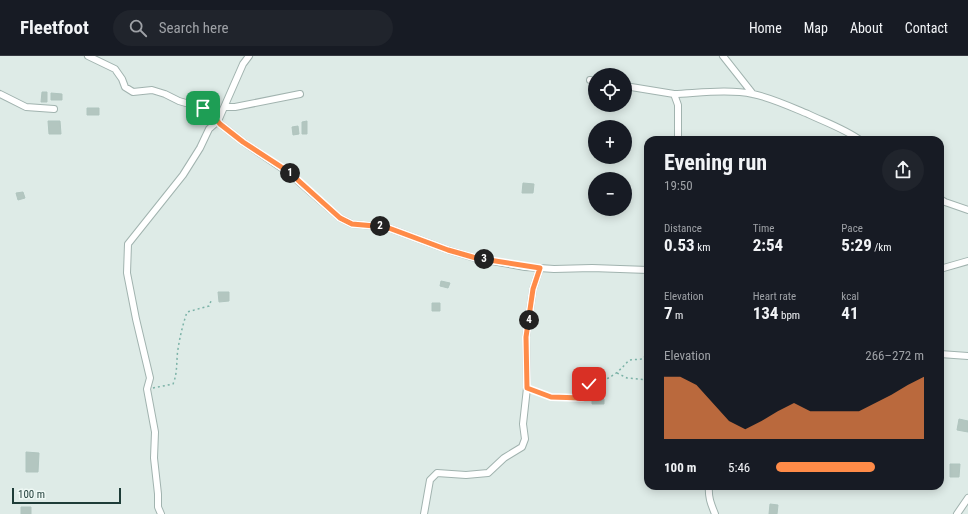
<!DOCTYPE html>
<html lang="en">
<head>
<meta charset="utf-8">
<style>
	body { margin:0; font-family:"Roboto Condensed",sans-serif; background:#20242c; color:#f1f3f6; height:100vh; display:flex; flex-direction:column; font-size:15px; white-space:nowrap }
	* { box-sizing:border-box; margin:0 }
	p { font-size:13px; color:#9ea1a6 }
	.icon { flex:none; width:22px; height:22px; fill:none; stroke:currentColor; stroke-width:2; stroke-linecap:round; stroke-linejoin:round }
	.map { position:relative; flex:1; overflow:hidden }
	.sheet { position:absolute; left:644px; top:80px; width:300px; height:354px; display:flex; flex-direction:column; background:#171b24; border-radius:12px; box-shadow:0 2px 10px #0003 }
	.sheet>* { flex:none }
	.controls { position:absolute; left:588px; top:12px; display:grid; gap:8px }
	.controls a { display:grid; place-items:center; width:44px; height:44px; border-radius:50%; background:#171b24; box-shadow:0 2px 10px #0003; font-size:20px }
	.scale { position:absolute; left:12px; bottom:10px; width:109px; box-sizing:border-box; padding-left:4px; border:2px solid #1e3c38; border-top:0; font-size:11px; line-height:14px; white-space:nowrap; color:#1e3c38; -webkit-text-stroke:3px #eef8f4; paint-order:stroke }
	.pin { position:absolute; display:grid; place-items:center; width:34px; height:34px; color:#fff; margin:-17px; border-radius:8px; box-shadow:0 2px 6px #0006 }
	.km { position:absolute; width:20px; height:20px; margin:-10px; border-radius:50%; background:#222; color:#fff; font-size:11px; line-height:20px; text-align:center }
	.round { display:grid; place-items:center; flex:none; width:42px; height:42px; border-radius:21px; background:#20242c }
	.summary { display:flex; align-items:center; justify-content:space-between; height:68px; padding:0 20px }
	h1 { font-size:22px; font-weight:700; line-height:30px }
	.figures { display:grid; grid-template-columns:repeat(3,1fr); gap:6px; height:68px; padding:4px 20px }
	.figures div { display:grid; align-content:center }
	.figures b { font-size:17px; font-weight:700 }
	.figures small { font-size:11px; font-weight:400 }
	.figures p { font-size:11px }
	.chart { height:112px; padding:8px 20px }
	.chart p { display:flex; justify-content:space-between }
	.chart svg { width:100%; height:72px; margin-top:4px; fill:#ff8b48; opacity:.7 }
	ul { padding:0 20px; list-style:none; font-size:13px }
	li { display:grid; grid-template-columns:64px 48px 1fr; align-items:center; height:30px }
	li i { height:10px; border-radius:5px; background:#ff8b48 }
	header { display:flex; align-items:center; gap:24px; box-sizing:border-box; height:56px; padding:0 20px; background:#171b24; border-bottom:1px solid #363941 }
	header strong { font-size:19px }
	nav { display:flex; gap:22px; margin-inline-start:auto; font-size:14px }
	.search { width:280px; height:36px; background:#20242c; display:flex; align-items:center; gap:10px; box-sizing:border-box; padding:0 14px; border-radius:22px; color:#9ea1a6; font-size:15px }
	.map>svg:first-child { display:block }
	.building { fill:#b3c6c0; stroke:#b0c5bf }
	.lines { fill:none; stroke-linecap:round; stroke-linejoin:round }
	.service-casing { stroke:#a1b3af; stroke-width:4.5 }
	.minor-casing { stroke:#a1b3af; stroke-width:8 }
	.path { stroke:#7bb2a7; stroke-width:1.5; stroke-dasharray:2 3; stroke-linecap:butt }
	.service { stroke:#fff; stroke-width:3 }
	.minor { stroke:#fff; stroke-width:6 }
	.route-casing { stroke:#fff; stroke-width:8 }
	.route { stroke:#ff8b48; stroke-width:5 }
</style>
</head>
<body>
<header>
<strong>Fleetfoot</strong>
<div class="search"><svg class="icon" aria-label="search" viewBox="0 0 24 24"><circle cx="10" cy="10" r="6"/><path d="M15 15l6 6"/></svg>Search here</div>
<nav><a>Home</a><a>Map</a><a>About</a><a>Contact</a></nav>
</header>
<div class="map">
<svg width="968" height="458" viewBox="0 0 968 458">
	<rect width="100%" height="100%" fill="#deebe7"/>
	<path class="building" d="M42,36H47V46H41Z
		M51,37L62,38V44H51Z
		M87,52H99V59H87Z
		M48,65H60L61,78H49Z
		M307,65V78H302V66Z
		M298,70L299,78L293,79L292,71Z
		M523,127L534,128L533,137H522Z
		M23,136L25,142L18,144L16,137Z
		M441,225L450,227L448,232L440,230Z
		M218,236H229V245L219,246Z
		M432,247H440V255H432Z
		M595,330L605,331L604,337L595,336Z
		M592,343H604V348H592Z
		M959,363L968,365V376L957,374Z
		M26,396L39,397L38,416H26Z
		M950,408H960L959,421H950Z
		M770,448L778,449L777,458H769Z
		M21,451H31V458H21Z"/>
	<g class="lines">
		<defs>
			<path id="service" d="M527,332L551,341L582,342"/>
			<path id="minor" d="M88,0L115,13L122,23L125,31L133,36L152,34L165,38L179,45L203,52L211,57L220,68L243,86L289,117L340,162L352,168L386,171L448,194L475,202L525,211L554,213L592,212L648,214
				M723,0L753,38
				M590,24L595,25
				M625,30L674,38L678,49V84
				M0,38L26,51L54,53
				M674,38C699,37 729,33 753,38C772,42 791,51 808,58C825,66 845,73 860,84
				M225,51H235L300,38
				M940,143L945,146L968,154
				M940,213L968,205
				M940,298L968,300
				M709,430C708,441 711,448 715,458
				M161,458L158,451V438L154,402L155,376L147,333L150,322L136,263L127,217L128,188L183,119L200,92L209,73L218,65L243,8L249,0
				M424,458L430,424L437,417L466,419L488,417L504,402L522,391L525,383L523,368L527,332L526,281L533,233L540,212
				M957,458L968,442"/>
		</defs>
		<use href="#service" class="service-casing"/>
		<use href="#minor" class="minor-casing"/>
		<path class="path" d="M617,317L627,322L648,324
			M153,332L173,328C178,316 176,305 178,293C180,280 183,268 187,256L209,250L211,245
			M584,338L589,328C608,325 617,318 629,304L643,303L648,296"/>
		<use href="#service" class="service"/>
		<use href="#minor" class="minor"/>
	</g>
	<g class="lines">
		<defs>
			<path id="route" d="M203,52L211,57L220,68L243,86L289,116L300,126L340,162L352,168L386,171L448,194L476,202L540,212L533,233L526,281L527,332L551,341L582,342L589,328"/>
		</defs>
		<use href="#route" class="route-casing"/>
		<use href="#route" class="route"/>
	</g>
</svg>
<div class="controls">
<a><svg class="icon" aria-label="locate" viewBox="0 0 24 24"><circle cx="12" cy="12" r="6"/><path d="M12 2v4M12 18v4M2 12h4M18 12h4"/></svg></a>
<a>+</a>
<a>−</a>
</div>
<div class="scale">100 m</div>
<div class="pin" style="left:203px;top:52px;background:#1e9e55"><svg class="icon" aria-label="arrive" viewBox="0 0 24 24"><path d="M6 21V4h12l-3 4 3 4H6"/></svg></div>
<div class="pin" style="left:589px;top:328px;background:#d93025"><svg class="icon" aria-label="check" viewBox="0 0 24 24"><path d="M5 12l5 5 9-10"/></svg></div>
<b class="km" style="left:290px;top:117px">1</b>
<b class="km" style="left:380px;top:170px">2</b>
<b class="km" style="left:484px;top:203px">3</b>
<b class="km" style="left:529px;top:264px">4</b>
<section class="sheet">
<div class="summary"><div><h1>Evening run</h1><p>19:50</p></div><a class="round"><svg class="icon" aria-label="share" viewBox="0 0 24 24"><path d="M12 15V3M7 8l5-5 5 5M5 13v7h14v-7"/></svg></a></div>
<div class="figures">
<div><p>Distance</p><b>0.53<small> km</small></b></div>
<div><p>Time</p><b>2:54</b></div>
<div><p>Pace</p><b>5:29<small> /km</small></b></div>
</div>
<div class="figures">
<div><p>Elevation</p><b>7<small> m</small></b></div>
<div><p>Heart rate</p><b>134<small> bpm</small></b></div>
<div><p>kcal</p><b>41</b></div>
</div>
<div class="chart"><p><span>Elevation</span>266–272 m</p>
<svg viewBox="0 0 160 44" preserveAspectRatio="none"><path d="M0 44V6L10 6L20 11L30 22L40 33L50 38L60 33L70 27L80 22L90 27L100 27L110 27L120 27L130 22L140 17L150 11L160 6V44z"/></svg>
</div>
<ul>
<li><b>100 m</b>5:46<i style="width:67%"></i></li>
</ul>
</section>
</div>
</body>
</html>
